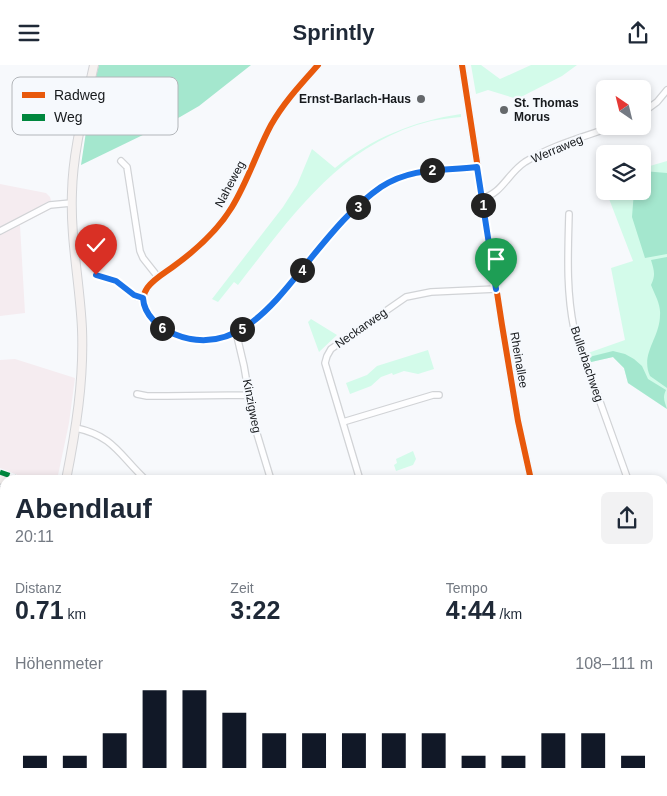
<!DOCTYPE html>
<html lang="de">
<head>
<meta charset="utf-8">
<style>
	body { margin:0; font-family:Arial,sans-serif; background:#f2f2f3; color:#1f2937; height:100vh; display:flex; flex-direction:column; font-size:19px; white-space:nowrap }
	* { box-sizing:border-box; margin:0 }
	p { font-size:16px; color:#747a83 }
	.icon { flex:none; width:28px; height:28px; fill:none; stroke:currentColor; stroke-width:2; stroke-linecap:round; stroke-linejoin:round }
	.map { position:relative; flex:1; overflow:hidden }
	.drawer { position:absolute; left:0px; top:410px; width:668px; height:321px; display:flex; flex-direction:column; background:#fff; border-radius:15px 15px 0 0; box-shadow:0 2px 8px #0003 }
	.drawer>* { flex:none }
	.needle { width:32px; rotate:325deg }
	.tools { position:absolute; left:596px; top:15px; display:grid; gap:10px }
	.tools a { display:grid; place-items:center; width:55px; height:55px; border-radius:8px; background:#fff; box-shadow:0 2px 8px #0003; font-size:25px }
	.pin { position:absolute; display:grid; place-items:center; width:42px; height:42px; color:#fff; margin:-51px -21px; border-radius:50% 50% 50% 0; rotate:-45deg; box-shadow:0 0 5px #0007 }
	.pin .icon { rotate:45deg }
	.km { position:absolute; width:25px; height:25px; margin:-12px; border-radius:50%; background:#222; color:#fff; font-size:14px; line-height:25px; text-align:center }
	.round { display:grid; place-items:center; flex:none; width:52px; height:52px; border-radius:8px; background:#f2f2f3 }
	.headline { display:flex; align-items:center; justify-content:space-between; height:85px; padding:0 15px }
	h1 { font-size:28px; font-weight:600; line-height:38px }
	.stats { display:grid; grid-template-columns:repeat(3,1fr); gap:8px; height:85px; padding:5px 15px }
	.stats div { display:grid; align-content:center }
	.stats b { font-size:25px; font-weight:600 }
	.stats small { font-size:14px; font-weight:400 }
	.stats p { font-size:14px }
	.chart { height:140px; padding:10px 15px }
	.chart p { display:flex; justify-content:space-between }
	.chart svg { width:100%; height:90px; margin-top:5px; stroke:#111827; stroke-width:6 }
	header { display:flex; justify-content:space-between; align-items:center; height:65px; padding:0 15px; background:#fff; font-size:22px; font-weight:600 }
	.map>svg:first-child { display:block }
	.industrial { fill:#f5ecf0 }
	.green { fill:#d3fbea }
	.forest { fill:#a4e7ce }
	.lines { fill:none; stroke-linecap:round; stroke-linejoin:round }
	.minor-casing { stroke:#d1d3d6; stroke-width:8 }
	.major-casing { stroke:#d2d3d6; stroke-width:10 }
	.minor { stroke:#fefeff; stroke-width:5.5 }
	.major { stroke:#f5f1f0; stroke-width:8 }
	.quiet { stroke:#00873e; stroke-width:5; stroke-dasharray:10 5; stroke-linecap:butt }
	.cycleway-casing { stroke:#f6f9fd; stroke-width:9 }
	.cycleway { stroke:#e8590c; stroke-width:6 }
	.route-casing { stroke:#fff; stroke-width:10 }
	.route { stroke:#1a73e8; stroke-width:6 }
	.poi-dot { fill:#65686b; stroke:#f6f9fd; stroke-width:2 }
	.labels { text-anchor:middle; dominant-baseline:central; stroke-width:4.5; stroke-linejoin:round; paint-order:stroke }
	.poi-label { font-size:12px; font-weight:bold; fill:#171a1d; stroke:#f6f9fd; text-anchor:end }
	.street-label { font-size:12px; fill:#171a1d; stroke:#f6f9fd }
	.key { fill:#f6f9fd; stroke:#b3b6ba; stroke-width:1 }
	.key-label { font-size:14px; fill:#171a1d }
</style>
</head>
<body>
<header><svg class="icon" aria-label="menu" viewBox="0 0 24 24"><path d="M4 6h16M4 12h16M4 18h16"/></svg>Sprintly<svg class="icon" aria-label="share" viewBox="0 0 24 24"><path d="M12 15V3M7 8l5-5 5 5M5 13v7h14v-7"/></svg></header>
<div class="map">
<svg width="667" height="731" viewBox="0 0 667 731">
	<rect width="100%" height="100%" fill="#f7f9fc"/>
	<path class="industrial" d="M0,119L46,128L50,132L53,143L20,160L25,248L0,251Z
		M15,294L75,313L69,358L57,415H30L0,403V295Z"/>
	<path class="green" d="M471,0H481L500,14L531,0H577L562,11L517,34L488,25L476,29Z
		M461,49V52C451,53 441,54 431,56C341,78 292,151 238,220L234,217L218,237L212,234L283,142L297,120L312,84L335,103C372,73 414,56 461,49Z
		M667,96V344L628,318L624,303L613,292L591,297L588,288L625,275L611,203L633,196L606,126H642L643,103Z
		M311,254L337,270L319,287L308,257Z
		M428,285L434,304L418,309L404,306L393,310L392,308L381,312L371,321L350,329L346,318L367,310L377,301Z
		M413,386L416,394L413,400L396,406L394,400L397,398L396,394Z"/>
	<path class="forest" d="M99,0H251L199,41L180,52L81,100L92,27Z
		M643,106L667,108V189L645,193L632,152L634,126H642Z
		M667,192V323L650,311C640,289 660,273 660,250C661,240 655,230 651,220C656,210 654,205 651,195Z
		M613,286L625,289L634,294L642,301L648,314L666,325C662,333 665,337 667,344L628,318L624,303L613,292L591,297L589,292Z
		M183,726H307V731H184Z"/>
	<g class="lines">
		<defs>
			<path id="minor" d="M318,0C301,19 284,37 271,60C257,86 248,116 232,142C218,165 196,185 174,201C159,212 134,224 147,246C156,260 168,267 183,272C197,276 211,275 224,271C264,258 282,228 308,197C330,170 352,141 382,122C412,103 443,106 477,102
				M462,0L502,260L518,356L531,415
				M642,48L657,37L667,25
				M121,96L127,102L140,186L143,193L158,212
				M482,133C502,129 507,109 525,97C552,80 584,72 614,61
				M569,149C568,188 566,225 574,264L628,415
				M0,166L50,140L71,138
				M96,210L116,216L137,232L143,233
				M236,267L244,301L254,359L271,415
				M137,329L147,331H167L249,330
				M343,357L433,330H439
				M76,363C114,371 120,391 146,415
				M360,415L325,298L327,291L331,284L406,232L431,227L496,224
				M662,474H667
				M662,556L667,557
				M144,726L145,731
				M342,726L344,731
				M464,726L479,731
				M393,727L403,731
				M626,731V729"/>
			<path id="major" d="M0,414L5,416
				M66,415C76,365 84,315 82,264C80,219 70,173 72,127C73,84 85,42 94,0
				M0,426L5,428
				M662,680L667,681
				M662,690L667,691
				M87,726L89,731"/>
		</defs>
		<use href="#minor" class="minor-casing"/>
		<use href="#major" class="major-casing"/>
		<use href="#minor" class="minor"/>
		<use href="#major" class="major"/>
		<path class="quiet" d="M0,407L22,415
			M0,437L5,439
			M662,670L667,671
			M662,695L667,696"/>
		<defs>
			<path id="cycleway" d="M318,0C301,19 284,37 271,60C257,86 248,116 232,142C218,165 196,185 174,201C159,212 134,224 147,246C156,260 168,267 183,272C197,276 211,275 224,271C264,258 282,228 308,197C330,170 352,141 382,122C412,103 443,106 477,102
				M462,0L502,260L518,356L531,415"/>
		</defs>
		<use href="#cycleway" class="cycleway-casing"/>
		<use href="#cycleway" class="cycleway"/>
	</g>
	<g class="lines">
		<defs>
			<path id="route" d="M96,210L116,216L134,230L143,233C144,250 159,263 174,269C234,294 274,239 307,198C329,171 352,142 381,122C412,102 443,106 477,102L496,224"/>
		</defs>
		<use href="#route" class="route-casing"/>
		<use href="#route" class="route"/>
	</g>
	<g class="poi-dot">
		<circle cx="421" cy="34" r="5"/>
		<circle cx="504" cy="45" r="5"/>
	</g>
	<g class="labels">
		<g class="poi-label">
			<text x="411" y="34">Ernst-Barlach-Haus</text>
			<text x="514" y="38" text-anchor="start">St. Thomas<tspan x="514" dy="14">Morus</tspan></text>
		</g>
		<g class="street-label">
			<text transform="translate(557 84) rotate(-23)">Werraweg</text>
			<text transform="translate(230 119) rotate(-62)">Naheweg</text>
			<text transform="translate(361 263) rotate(-35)">Neckarweg</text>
			<text transform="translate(519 295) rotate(80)">Rheinallee</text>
			<text transform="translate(587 299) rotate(71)">Bullerbachweg</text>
			<text transform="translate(252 341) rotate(79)">Kinzigweg</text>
		</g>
	</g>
	<rect x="12" y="12" width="166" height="58" rx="8" class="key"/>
	<rect x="22" y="27" width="23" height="6" fill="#e8590c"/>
	<rect x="22" y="49" width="23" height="7" fill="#00873e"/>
	<g class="key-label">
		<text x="54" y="35">Radweg</text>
		<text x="54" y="57">Weg</text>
	</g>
</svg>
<div class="tools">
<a><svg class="needle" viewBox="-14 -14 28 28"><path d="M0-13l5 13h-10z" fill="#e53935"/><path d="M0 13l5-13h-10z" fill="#747a83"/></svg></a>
<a><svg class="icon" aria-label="layers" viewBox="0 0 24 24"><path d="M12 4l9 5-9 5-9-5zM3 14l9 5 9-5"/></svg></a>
</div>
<div class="pin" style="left:496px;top:224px;background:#1e9e55"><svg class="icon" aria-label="arrive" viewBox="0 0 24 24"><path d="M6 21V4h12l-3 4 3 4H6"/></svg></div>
<div class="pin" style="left:96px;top:210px;background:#d93025"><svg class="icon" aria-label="check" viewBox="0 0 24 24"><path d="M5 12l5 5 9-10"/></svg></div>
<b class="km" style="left:483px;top:140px">1</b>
<b class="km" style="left:432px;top:105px">2</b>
<b class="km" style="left:358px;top:142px">3</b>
<b class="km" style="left:302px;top:205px">4</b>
<b class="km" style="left:242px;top:264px">5</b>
<b class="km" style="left:162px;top:263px">6</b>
<section class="drawer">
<div class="headline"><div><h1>Abendlauf</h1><p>20:11</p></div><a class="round"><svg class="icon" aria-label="share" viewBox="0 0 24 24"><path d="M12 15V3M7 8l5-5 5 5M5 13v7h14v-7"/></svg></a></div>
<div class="stats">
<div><p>Distanz</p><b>0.71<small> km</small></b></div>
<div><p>Zeit</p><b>3:22</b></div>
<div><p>Tempo</p><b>4:44<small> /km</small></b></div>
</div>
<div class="chart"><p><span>Höhenmeter</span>108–111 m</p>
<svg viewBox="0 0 160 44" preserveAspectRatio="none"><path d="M5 44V38M15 44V38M25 44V27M35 44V6M45 44V6M55 44V17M65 44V27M75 44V27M85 44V27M95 44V27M105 44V27M115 44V38M125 44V38M135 44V27M145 44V27M155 44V38"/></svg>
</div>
</section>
</div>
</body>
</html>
